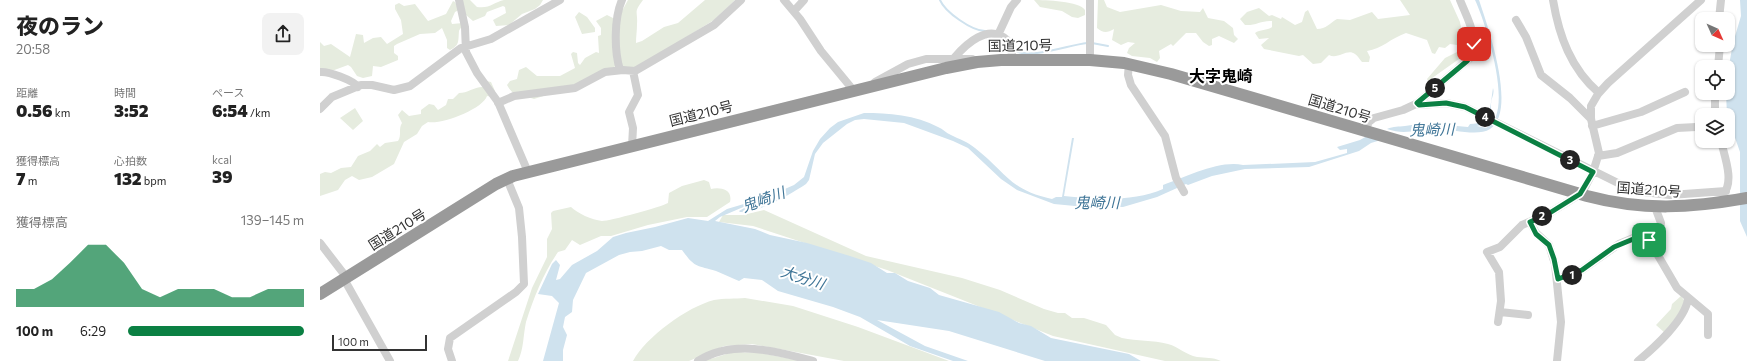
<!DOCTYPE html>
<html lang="ja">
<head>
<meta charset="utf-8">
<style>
	body { margin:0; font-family:Commissioner,"Noto Sans JP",sans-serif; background:#f2f2f2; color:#222; height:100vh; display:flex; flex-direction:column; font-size:15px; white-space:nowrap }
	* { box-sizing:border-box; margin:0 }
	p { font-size:13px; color:#767676 }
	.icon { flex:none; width:22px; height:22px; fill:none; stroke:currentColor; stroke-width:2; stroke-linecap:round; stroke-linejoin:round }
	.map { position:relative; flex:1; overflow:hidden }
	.sheet { display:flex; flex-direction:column; background:#fff; width:320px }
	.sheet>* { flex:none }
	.needle { width:26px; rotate:135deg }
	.controls { position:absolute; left:1375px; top:12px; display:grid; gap:8px }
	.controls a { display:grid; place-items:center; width:40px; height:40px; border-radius:8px; background:#fff; box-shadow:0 1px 3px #0004; font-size:20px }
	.scale { position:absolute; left:12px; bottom:10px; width:95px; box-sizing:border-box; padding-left:4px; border:2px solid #333; border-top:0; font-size:11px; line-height:14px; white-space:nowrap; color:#333; -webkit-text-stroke:3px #fff; paint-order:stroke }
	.pin { position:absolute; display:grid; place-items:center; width:34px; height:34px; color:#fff; margin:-17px; border-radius:8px; box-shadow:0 2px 6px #0006 }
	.km { position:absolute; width:20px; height:20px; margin:-10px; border-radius:50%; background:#222; color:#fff; font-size:11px; line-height:20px; text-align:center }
	.round { display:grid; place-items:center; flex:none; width:42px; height:42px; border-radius:8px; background:#f2f2f2 }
	.head { display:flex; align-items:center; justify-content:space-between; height:68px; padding:0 16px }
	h1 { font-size:22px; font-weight:800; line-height:30px }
	.metrics { display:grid; grid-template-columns:repeat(3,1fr); gap:6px; height:68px; padding:4px 16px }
	.metrics div { display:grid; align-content:center }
	.metrics b { font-size:17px; font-weight:800 }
	.metrics small { font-size:11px; font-weight:400 }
	.metrics p { font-size:11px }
	.chart { height:112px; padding:8px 16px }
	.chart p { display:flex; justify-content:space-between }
	.chart svg { width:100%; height:72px; margin-top:4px; fill:#0b8043; opacity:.7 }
	ul { padding:0 16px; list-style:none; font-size:13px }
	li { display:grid; grid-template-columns:64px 48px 1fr; align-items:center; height:30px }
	li i { height:10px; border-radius:5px; background:#0b8043 }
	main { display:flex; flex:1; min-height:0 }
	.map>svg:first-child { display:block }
	.green { fill:#e6ecdf }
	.water { fill:#cfe2ee }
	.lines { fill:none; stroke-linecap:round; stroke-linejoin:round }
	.stream { stroke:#cfe2ee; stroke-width:2 }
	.minor { stroke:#d0d0d0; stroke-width:8 }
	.highway { stroke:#9a9a9a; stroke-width:12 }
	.route-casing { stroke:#fff; stroke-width:8 }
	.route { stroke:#0b8043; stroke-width:5 }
	.labels { text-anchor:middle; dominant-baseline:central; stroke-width:4; stroke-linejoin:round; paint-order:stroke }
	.street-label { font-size:14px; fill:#333; stroke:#fff }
	.water-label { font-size:15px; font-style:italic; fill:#3f7597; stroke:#fff }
	.quarter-label { font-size:16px; font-weight:bold; fill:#000; stroke:#fff }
</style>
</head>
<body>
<main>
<section class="sheet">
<div class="head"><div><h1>夜のラン</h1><p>20:58</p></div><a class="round"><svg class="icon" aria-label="share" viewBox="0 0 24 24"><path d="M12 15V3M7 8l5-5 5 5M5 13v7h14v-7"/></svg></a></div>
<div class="metrics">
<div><p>距離</p><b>0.56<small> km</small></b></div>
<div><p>時間</p><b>3:52</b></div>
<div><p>ペース</p><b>6:54<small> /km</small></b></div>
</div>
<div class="metrics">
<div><p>獲得標高</p><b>7<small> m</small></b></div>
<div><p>心拍数</p><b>132<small> bpm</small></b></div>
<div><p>kcal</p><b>39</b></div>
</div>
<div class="chart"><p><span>獲得標高</span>139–145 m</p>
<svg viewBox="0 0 160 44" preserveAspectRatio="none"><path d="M0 44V33L10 33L20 27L30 17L40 6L50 6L60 17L70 33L80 38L90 33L100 33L110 33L120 38L130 38L140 33L150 33L160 33V44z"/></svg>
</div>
<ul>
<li><b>100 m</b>6:29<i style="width:100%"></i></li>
</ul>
</section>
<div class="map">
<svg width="1427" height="361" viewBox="0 0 1427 361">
	<rect width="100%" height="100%" fill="#fff"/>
	<path class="green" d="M142,0H150L157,7C170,9 174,2 184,0C196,0 210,0 223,0L220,5L215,9L202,14L189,25L176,26L173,20L186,13L185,7L183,6L167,12L165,16L153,21L146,15Z
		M308,0H323C313,13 318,11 317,24C317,31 316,36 316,43L322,41L344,27L358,23L385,0H415L394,20L316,68L296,66L258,85L214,99C202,95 194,98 187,85L190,81L197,79L199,70L206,67L217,76H240L255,68L251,54L253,52L257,53L258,63L260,65L265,58L276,52L279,53L278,36L281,35V28L276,21L287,15L297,20Z
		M714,0C725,0 760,1 765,10V15L758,18L752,17L742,11L720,7Z
		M778,0H784L787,7L800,12L841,5L861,11L880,12L883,8L888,18L904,21L913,28L914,35L918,39L914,43L899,36L892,39V45L889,46L883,42L876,33H866L853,46L851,44L839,51L840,58L837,62L830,58L812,56L807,53L809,48L815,43L808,42L801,45L792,40L794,29C787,33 783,33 777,28Z
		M1080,0H1130L1140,22L1142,32L1150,42L1149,51L1146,54L1108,81L1107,79L1125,58L1137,52V45L1130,44L1125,48L1119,47L1115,54L1112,53L1107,40L1086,33C1071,38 1062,49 1047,51L1050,57L1049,62H1042C1040,60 1038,56 1035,54C1027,48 1018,60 1009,55L1001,63L993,64L983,55L979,56L944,49L941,45L949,38L939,39L935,33C940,29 947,31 952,27V21C942,20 935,26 925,25L920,19L927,12L939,8L949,16L952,15L961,19L962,17L975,25L982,22L985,12L988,10L997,29C1006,29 1010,23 1017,19L1030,20L1052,12L1058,19L1090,15Z
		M133,1L135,2L139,10L135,12L131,21L132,24L143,23C143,27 140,28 139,31C138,41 140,45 130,50L127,48V40L122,28L115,33L100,34L77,44L74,46V53L78,56V60L61,67L53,66L52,76L43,78L37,76L31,67L28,65L9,72L0,73V42L4,46L11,44L30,57L36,34L43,35L44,43L53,38L61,37L67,44L83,34L81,20L75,9V5L79,3L84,6L95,4L108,21L126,14Z
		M259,12L267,17L275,28V32L262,34L255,17Z
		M166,81L171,82L175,91L172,97L167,96C163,109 121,125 108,122L102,126L97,134L84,142L74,164L52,177L39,180L32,176L25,180L18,190L0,196V174L5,172L11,173L21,168L31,167L38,156L50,151L57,144L60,147L65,143L78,141C82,135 78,129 82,123L78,115L82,110L89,116L101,114V110L109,104L114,105L118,110L126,105L128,99H133L139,93C148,93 155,86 164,87Z
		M35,108L43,121L33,130L20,118Z
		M384,180L389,182L391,189C400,187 413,189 410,202L387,217H367L328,225L291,236H281L260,245L252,240L245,250L238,252C223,274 214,297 206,322C203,336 204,348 198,361H188L212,288L227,257V239L232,229L231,213L233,211L251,207C257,213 272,220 282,221C290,221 341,207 348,203L349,193L362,186Z
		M444,210L546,256L642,278L680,290L724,309L738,313H745L752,318H764L786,325L795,335L802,338C817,341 833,340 848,344C859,347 866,355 877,357C886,358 892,357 901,361H845L733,336L567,270L433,226L399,222L403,215H423Z
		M1361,296L1366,303L1345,333L1336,325L1351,309L1352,304Z
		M425,298L473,306L538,327L629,361H524L432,344L404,346L369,361H313C326,337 367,307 394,300C404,298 415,299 425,298Z
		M413,352L441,353L482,361H384Z"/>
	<path class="water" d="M1155,0H1159C1167,24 1198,111 1170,129C1158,137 1132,129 1118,129C1098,128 1087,136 1067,129C1074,126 1078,127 1085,126C1111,122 1124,125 1148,127L1150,124C1172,124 1170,105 1173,88C1175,94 1171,98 1171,104C1171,115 1170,123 1157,126L1166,128C1196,115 1165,21 1155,0Z
		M1420,0H1427V237L1420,221V152L1407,115L1406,93H1408V71L1413,43L1421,16Z
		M544,113C568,113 596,115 618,127C623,129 626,133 631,135C639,139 648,142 655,148C686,172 689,190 732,199L736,197H742L752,138H754L744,196C774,199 815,202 843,189V185C866,177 899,160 923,165L995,162L1027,153V149L1020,150L1017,147L1040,140L1047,136L1061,140L1051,143L1039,151L989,167L925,169L892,176L868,185L866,184L837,197L803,207L755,206L734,204L697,190L681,179L648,148L633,141L584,123L544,119L535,120L527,124L503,143L495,154L489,180L486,184C471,194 437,214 420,212L419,211L428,206V205L400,217L395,221L435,229L450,235L487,243L530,256L551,263L567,273H575L588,281L610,288L619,295L679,312L699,323L711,326L731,338L809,354L821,361H725L629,331L557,320L605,346L648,361H633L590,346L540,317L513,307L458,291L442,280L424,278L419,281C411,278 404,274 396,271C376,265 375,268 362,250H349L341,246L322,251L310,252L299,255L266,273L253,300L252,312L245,317L243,327L247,335L243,350V361H223L239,303L232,296L218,294L232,264L236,260L240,265L236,280L240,279L252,265L277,251L293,237L306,233L335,227L368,218L388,221L407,209L444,198L474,185L484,177L493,151L500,139L510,128L518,122Z"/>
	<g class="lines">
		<path class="stream" d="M620,0C625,12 652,31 665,31
			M772,43L788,46
			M694,50C710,60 748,45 767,43"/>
		<path class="minor" d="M139,0L145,27L146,52L157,73L178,102L208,172
			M464,0L480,19L501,51L534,91
			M1233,0C1239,36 1251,69 1279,93
			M474,11L484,0
			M1399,19L1401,0
			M1196,20L1206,37L1221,75L1250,98L1271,119
			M678,35L691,7L697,0
			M634,58C646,44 668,23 687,40L694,60
			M770,60V0
			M809,63L808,75L811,85L845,136L856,178L864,192
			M1398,67L1400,45
			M300,70C294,51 294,18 302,0
			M0,72C8,71 33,80 38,87
			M555,82L588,64L606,59H652
			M178,103L194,96L255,88L285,72L303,70L315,71L394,25L421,0
			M1097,103L1099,105L1126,103L1145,107L1314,191L1350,195L1406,191
			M0,109L12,97L41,85H52L74,90L90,86L141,48L171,39L240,0
			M1395,115V93
			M1272,126L1321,112L1365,92
			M1045,131L1049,122L1054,118L1083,110L1096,104L1149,59C1161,40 1147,18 1140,0
			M1401,141C1404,155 1415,182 1403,194
			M312,146L313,128L309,112L318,95L313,71
			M1278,156L1297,153L1357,128L1376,127
			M1210,222L1216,233L1229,245L1235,264L1241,322L1237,361
			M1327,233L1329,240L1357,288L1388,314V335
			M0,243L27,278
			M24,279L70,361
			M1237,279L1262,270L1299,244L1340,227L1341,223L1335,207
			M1180,312L1208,315
			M1178,322L1181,301L1179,272L1167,252L1180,247L1202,225L1228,214L1257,196L1263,191L1273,172L1279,153L1271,119V106L1278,94L1288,83L1381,0
			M132,361L128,349L130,338L196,292L204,284L202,237L199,208L187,179
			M378,361C413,339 456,351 493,361
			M1318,361C1334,348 1365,320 1368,299"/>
		<path class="highway" d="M0,294L176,184L193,176L626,68L657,62L681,60H770L804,63L851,74L1267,196C1323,211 1371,208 1427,198"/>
	</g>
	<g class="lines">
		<defs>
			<path id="route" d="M1154,44L1153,52L1147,61L1097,103L1099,105L1126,103L1145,107L1273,172L1260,194L1228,214L1210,222L1216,234L1229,245L1234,259L1238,279L1262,270L1294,247L1328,233L1329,240"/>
		</defs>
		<use href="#route" class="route-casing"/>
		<use href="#route" class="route"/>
	</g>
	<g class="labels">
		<g class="street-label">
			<text transform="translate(700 45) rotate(-1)">国道210号</text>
			<text transform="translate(1020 108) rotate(17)">国道210号</text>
			<text transform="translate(381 113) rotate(-14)">国道210号</text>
			<text transform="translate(1329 189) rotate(4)">国道210号</text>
			<text transform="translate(77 229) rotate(-32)">国道210号</text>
		</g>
		<g class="water-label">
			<text transform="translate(1112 129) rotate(-1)">鬼崎川</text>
			<text transform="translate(443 199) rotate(-20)">鬼崎川</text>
			<text x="777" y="202">鬼崎川</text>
			<text transform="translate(483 277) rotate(18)">大分川</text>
		</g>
		<g class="quarter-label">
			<text x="901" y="75">大字鬼崎</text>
		</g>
	</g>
</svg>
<div class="controls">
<a><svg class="needle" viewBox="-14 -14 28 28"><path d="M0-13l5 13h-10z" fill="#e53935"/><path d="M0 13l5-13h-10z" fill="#767676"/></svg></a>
<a><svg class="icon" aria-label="locate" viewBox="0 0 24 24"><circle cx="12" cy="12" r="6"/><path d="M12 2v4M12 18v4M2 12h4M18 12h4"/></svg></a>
<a><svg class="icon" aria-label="layers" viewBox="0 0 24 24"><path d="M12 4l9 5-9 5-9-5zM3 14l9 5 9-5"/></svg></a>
</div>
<div class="scale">100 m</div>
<div class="pin" style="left:1329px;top:240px;background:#1e9e55"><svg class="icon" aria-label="arrive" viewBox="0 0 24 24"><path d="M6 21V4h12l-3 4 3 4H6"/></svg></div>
<div class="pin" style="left:1154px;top:44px;background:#d93025"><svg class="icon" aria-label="check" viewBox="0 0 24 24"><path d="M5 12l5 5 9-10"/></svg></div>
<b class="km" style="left:1252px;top:275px">1</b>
<b class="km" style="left:1222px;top:216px">2</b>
<b class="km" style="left:1250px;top:160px">3</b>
<b class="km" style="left:1165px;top:117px">4</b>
<b class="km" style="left:1115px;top:88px">5</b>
</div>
</main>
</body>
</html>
